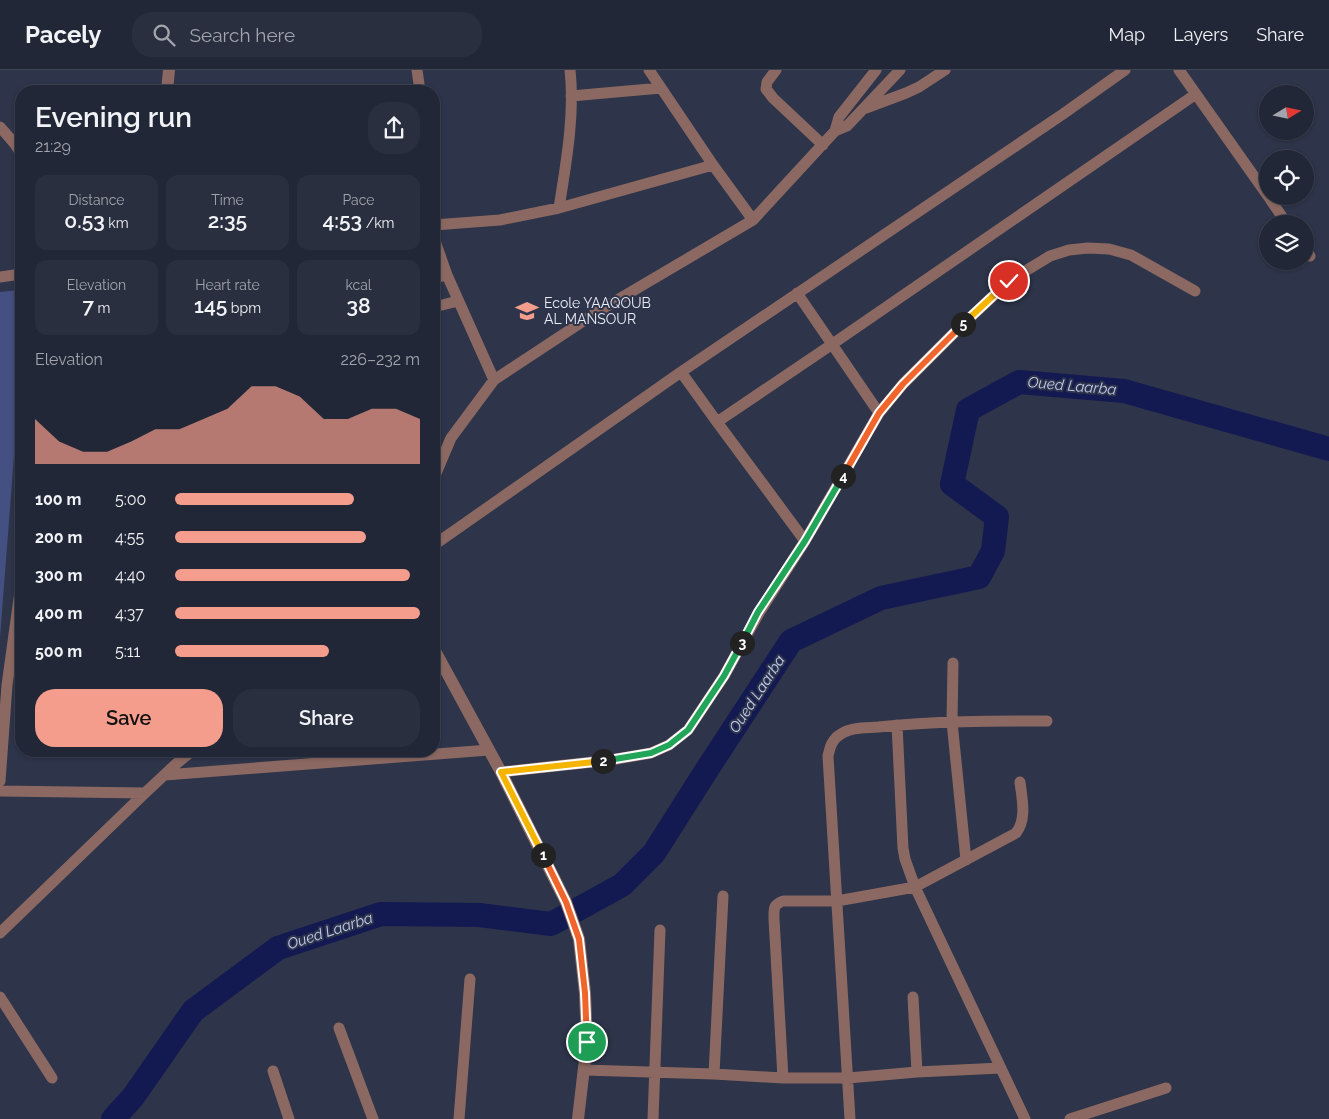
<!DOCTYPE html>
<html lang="en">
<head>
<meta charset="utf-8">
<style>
	body { margin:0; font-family:Raleway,sans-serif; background:#2a2f3f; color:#f1f3f6; height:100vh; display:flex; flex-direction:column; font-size:19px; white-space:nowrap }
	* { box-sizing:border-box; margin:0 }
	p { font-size:16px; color:#a2a5ad }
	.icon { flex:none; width:28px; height:28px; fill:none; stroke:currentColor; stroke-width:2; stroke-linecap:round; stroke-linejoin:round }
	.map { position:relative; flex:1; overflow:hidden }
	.sheet { position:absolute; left:15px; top:15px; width:425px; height:672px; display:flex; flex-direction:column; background:#222737; border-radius:20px; box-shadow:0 1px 4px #0004,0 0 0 1px #3f4452 }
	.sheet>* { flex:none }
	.needle { width:32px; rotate:80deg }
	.tools { position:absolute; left:1259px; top:15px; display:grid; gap:10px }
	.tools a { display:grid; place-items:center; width:55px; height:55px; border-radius:50%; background:#222737; box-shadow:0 1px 4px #0004,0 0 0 1px #3f4452; font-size:25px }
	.pin { position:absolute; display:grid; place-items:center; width:42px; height:42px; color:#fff; margin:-21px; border:2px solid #fff; border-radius:50%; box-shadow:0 1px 5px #0007 }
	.km { position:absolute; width:25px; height:25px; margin:-12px; border-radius:50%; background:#222; color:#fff; font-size:14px; line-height:25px; text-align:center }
	.round { display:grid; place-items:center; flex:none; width:52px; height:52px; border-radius:20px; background:#2a2f3f }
	.head { display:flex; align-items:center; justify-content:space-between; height:85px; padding:0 20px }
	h1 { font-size:28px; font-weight:600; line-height:38px }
	.metrics { display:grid; grid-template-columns:repeat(3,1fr); gap:8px; height:85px; padding:5px 20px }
	.metrics div { display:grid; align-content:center; border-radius:12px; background:#2a2f3f; text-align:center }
	.metrics b { font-size:21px; font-weight:600 }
	.metrics small { font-size:14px; font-weight:400 }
	.metrics p { font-size:14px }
	.chart { height:140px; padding:10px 20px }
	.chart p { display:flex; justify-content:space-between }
	.chart svg { width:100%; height:90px; margin-top:5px; fill:#f49d8c; opacity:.7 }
	.action { display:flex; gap:10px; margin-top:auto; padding:10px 20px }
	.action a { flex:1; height:58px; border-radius:20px; background:#f49d8c; color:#111; font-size:20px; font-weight:600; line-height:58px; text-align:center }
	.action a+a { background:#2a2f3f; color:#f1f3f6 }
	ul { padding:0 20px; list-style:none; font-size:16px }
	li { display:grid; grid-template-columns:80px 60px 1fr; align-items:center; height:38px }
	li i { height:12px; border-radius:6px; background:#f49d8c }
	header { display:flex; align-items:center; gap:30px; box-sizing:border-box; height:70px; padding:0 25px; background:#222737; border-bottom:1px solid #3f4452 }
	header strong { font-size:24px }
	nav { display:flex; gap:28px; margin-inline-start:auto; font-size:18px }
	.search { width:350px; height:45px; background:#2a2f3f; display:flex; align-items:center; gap:12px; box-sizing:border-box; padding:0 18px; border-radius:20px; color:#a2a5ad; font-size:19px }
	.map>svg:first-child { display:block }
	.green { fill:#435081 }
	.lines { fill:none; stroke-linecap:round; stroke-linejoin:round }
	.river { stroke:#131a52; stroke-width:24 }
	.minor { stroke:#8b6962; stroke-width:11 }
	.tertiary { stroke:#8b6962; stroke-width:12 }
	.split-1-casing { stroke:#fff; stroke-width:10 }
	.split-2-casing { stroke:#fff; stroke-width:10 }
	.split-3-casing { stroke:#fff; stroke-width:10 }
	.split-4-casing { stroke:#fff; stroke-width:10 }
	.split-5-casing { stroke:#fff; stroke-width:10 }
	.split-6-casing { stroke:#fff; stroke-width:10 }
	.split-1 { stroke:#f0652b; stroke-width:6 }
	.split-2 { stroke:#f5b400; stroke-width:6 }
	.split-3 { stroke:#22a559; stroke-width:6 }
	.split-4 { stroke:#22a559; stroke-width:6 }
	.split-5 { stroke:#f0652b; stroke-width:6 }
	.split-6 { stroke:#f5b400; stroke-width:6 }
	.labels { text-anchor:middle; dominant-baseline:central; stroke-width:4; stroke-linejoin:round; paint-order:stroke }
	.poi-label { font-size:14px; fill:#e8edfa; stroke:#2e3449; text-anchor:start }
	.water-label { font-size:15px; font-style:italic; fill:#c0ccf0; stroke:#2e3449 }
</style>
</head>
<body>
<header>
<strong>Pacely</strong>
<div class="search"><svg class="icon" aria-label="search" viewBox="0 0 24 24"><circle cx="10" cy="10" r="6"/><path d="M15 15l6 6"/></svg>Search here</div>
<nav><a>Map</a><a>Layers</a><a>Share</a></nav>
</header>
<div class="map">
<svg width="1329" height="1049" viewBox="0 0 1329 1049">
	<rect width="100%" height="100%" fill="#2e3449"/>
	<path class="green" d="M19,220L15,373L0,568V222Z"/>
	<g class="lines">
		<path class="river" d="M113,1049L133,1027L193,941L278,878L381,844L479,845L551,854L622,815L654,783L706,701L791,571L881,528L979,507L993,481L997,447L952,414L968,340L1019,312L1124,321L1329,379"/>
		<path class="minor" d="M417,0L420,21
			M649,0L713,95L753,150
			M776,0L767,12L766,19L773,28L823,75
			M1179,0L1268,126
			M571,26L661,18
			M866,38L906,23L919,17L945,0
			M0,57L15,74L21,84
			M835,61L839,47L876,0
			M1268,126L1287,154
			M559,138C566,94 575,44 570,0
			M434,155L500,150L559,138L713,95
			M434,168L447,205L494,310
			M1305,179L1310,186
			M0,207L21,204
			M434,208L447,205
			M797,223L879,343
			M434,237L458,231
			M681,302L717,352L805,471
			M717,352L831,275L1196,24
			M434,408L451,368L494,310L597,242L753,150L835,61L847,56L900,0
			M434,475L681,302L1063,44L1125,0
			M953,593L952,652L966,790
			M897,655L903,778L905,789L915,817L1025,1049
			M501,702L611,690L651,683L669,675L688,660L724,606L759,543L805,471L879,343L903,314L957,260L1009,211L1050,186L1069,180L1088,178L1109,179L1131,185L1195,221
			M165,705L489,680
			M0,711L7,615L21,514
			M0,721L145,723
			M0,863L145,723L176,694L192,681
			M0,927L52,1008
			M913,927L917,1002
			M339,958L373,1049
			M584,1000L714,1004L783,1008H848L917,1002L1001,998
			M273,1001L289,1049
			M714,1004L723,826
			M783,1008L774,849C774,838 773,835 783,831H837L915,817L1016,763C1027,749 1022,729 1020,712
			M459,1049L470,909
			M653,1049L660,860
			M850,1049L828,686C830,677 832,669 841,664C851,657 866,658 878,657C934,651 991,651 1047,651
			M1070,1049L1166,1018"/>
		<path class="tertiary" d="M167,21L169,0
			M434,579L501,702L566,832L579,869L585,923L587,972L578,1049"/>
	</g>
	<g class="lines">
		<defs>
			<path id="split-1" d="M543,785L566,832L579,869L585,923L587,972"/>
			<path id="split-2" d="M543,785L501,702L603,691"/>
			<path id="split-3" d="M603,691L651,683L669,675L688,660L724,606L742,573"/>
			<path id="split-4" d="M742,573L758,542L805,471L843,406"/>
			<path id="split-5" d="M843,406L879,343L903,314L963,254"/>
			<path id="split-6" d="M963,254L1009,211"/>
		</defs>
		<use href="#split-1" class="split-1-casing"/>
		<use href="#split-2" class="split-2-casing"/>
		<use href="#split-3" class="split-3-casing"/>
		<use href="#split-4" class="split-4-casing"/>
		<use href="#split-5" class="split-5-casing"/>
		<use href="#split-6" class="split-6-casing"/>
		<use href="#split-1" class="split-1"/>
		<use href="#split-2" class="split-2"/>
		<use href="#split-3" class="split-3"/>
		<use href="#split-4" class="split-4"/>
		<use href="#split-5" class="split-5"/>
		<use href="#split-6" class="split-6"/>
	</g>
	<defs>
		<symbol id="school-bare" viewBox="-9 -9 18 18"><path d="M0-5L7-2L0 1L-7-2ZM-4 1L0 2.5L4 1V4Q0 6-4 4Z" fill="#f49d8c" stroke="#2e3449" stroke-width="2.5" paint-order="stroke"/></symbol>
	</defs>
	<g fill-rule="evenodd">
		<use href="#school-bare" x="511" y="225" width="32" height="32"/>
	</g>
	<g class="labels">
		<g class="poi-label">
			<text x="544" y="233">Ecole YAAQOUB<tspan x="544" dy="16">AL MANSOUR</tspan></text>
		</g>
		<g class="water-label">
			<text transform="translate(1072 316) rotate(5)">Oued Laarba</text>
			<text transform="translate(757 624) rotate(-57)">Oued Laarba</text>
			<text transform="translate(330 861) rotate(-18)">Oued Laarba</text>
		</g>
	</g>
</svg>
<div class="tools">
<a><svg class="needle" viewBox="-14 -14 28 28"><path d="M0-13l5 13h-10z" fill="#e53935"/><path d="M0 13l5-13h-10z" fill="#a2a5ad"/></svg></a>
<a><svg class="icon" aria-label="locate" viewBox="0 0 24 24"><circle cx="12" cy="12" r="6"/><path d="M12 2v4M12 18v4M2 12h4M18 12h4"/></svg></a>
<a><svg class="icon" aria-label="layers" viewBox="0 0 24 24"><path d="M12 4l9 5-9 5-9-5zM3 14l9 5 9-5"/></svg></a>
</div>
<div class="pin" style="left:587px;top:972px;background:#1e9e55"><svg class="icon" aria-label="arrive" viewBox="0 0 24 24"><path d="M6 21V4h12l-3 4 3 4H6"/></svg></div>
<div class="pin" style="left:1009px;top:211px;background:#d93025"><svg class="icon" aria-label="check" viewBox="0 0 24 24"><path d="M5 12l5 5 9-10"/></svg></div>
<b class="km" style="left:543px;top:785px">1</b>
<b class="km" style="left:603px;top:691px">2</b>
<b class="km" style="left:742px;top:573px">3</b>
<b class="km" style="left:843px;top:406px">4</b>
<b class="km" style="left:963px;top:254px">5</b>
<section class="sheet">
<div class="head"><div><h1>Evening run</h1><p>21:29</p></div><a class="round"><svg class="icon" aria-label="share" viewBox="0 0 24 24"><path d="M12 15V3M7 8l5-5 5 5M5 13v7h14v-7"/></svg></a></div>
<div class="metrics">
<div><p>Distance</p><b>0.53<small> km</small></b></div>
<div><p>Time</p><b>2:35</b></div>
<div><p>Pace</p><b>4:53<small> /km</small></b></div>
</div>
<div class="metrics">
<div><p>Elevation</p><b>7<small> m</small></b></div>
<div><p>Heart rate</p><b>145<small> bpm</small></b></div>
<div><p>kcal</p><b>38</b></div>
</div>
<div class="chart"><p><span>Elevation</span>226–232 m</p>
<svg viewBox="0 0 160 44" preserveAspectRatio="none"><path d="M0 44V22L10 33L20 38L30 38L40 33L50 27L60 27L70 22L80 17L90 6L100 6L110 11L120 22L130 22L140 17L150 17L160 22V44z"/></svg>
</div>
<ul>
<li><b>100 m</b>5:00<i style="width:73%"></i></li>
<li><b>200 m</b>4:55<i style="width:78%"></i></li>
<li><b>300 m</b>4:40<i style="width:96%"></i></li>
<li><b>400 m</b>4:37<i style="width:100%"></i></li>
<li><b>500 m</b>5:11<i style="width:63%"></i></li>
</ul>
<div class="action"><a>Save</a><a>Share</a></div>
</section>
</div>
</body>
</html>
